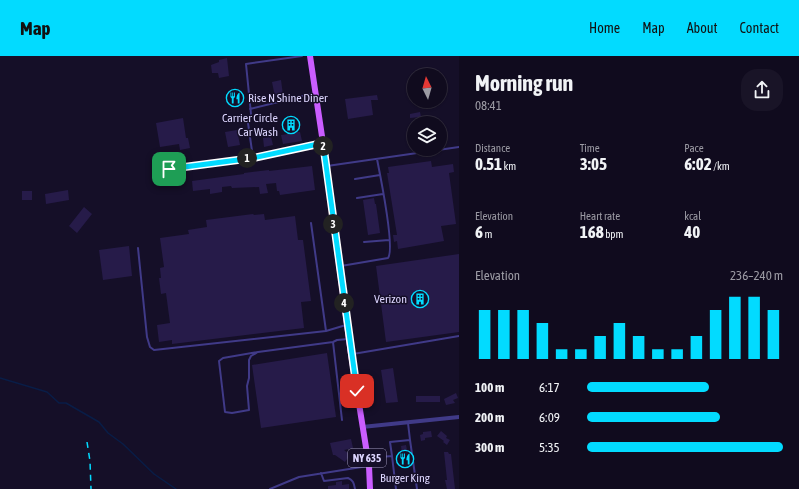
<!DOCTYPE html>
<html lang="en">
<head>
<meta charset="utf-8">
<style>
	body { margin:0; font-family:"Asap Condensed",sans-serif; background:#191427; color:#f1f3f6; height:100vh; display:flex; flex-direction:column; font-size:15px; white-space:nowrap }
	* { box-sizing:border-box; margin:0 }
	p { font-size:13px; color:#9c9ba4 }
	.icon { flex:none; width:22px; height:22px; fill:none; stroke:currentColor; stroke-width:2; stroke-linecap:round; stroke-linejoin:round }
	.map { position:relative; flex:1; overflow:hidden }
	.sheet { display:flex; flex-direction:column; background:#100b1e; width:340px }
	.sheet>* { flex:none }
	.needle { width:26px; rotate:355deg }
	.buttons { position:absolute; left:407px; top:12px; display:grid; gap:8px }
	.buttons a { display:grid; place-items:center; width:40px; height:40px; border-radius:50%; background:#100b1e; box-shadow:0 1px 3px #0004,0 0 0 1px #302b3c; font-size:20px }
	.pin { position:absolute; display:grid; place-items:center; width:34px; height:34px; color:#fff; margin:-17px; border-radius:8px; box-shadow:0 2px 6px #0006 }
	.km { position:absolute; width:20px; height:20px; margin:-10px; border-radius:50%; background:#222; color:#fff; font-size:11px; line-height:20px; text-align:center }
	.round { display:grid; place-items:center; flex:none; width:42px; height:42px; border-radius:16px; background:#191427 }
	.overview { display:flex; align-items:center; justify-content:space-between; height:68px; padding:0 16px }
	h1 { font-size:22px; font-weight:700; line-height:30px }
	.figures { display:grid; grid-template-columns:repeat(3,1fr); gap:6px; height:68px; padding:4px 16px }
	.figures div { display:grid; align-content:center }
	.figures b { font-size:17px; font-weight:700 }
	.figures small { font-size:11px; font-weight:400 }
	.figures p { font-size:11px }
	.chart { height:112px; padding:8px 16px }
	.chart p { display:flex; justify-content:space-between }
	.chart svg { width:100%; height:72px; margin-top:4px; stroke:#02dbff; stroke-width:6 }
	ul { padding:0 16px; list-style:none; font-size:13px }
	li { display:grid; grid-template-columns:64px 48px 1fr; align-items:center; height:30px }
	li i { height:10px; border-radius:5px; background:#02dbff }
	header { display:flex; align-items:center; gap:24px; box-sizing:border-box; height:56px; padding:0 20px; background:#02dbff; color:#111 }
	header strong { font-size:19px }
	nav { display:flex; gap:22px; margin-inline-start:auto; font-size:14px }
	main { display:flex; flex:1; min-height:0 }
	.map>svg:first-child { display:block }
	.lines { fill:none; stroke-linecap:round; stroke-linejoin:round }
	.stream { stroke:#091d47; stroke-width:1.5 }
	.building { fill:#261b49 }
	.service { stroke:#403a88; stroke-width:2 }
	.minor { stroke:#403a88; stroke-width:4 }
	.primary { stroke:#ca5dff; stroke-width:6 }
	.rail { stroke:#02dbff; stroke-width:1.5; stroke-dasharray:6 5; stroke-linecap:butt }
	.route-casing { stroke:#fff; stroke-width:8 }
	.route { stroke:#02dbff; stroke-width:5 }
	.labels { text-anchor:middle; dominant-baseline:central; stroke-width:3; stroke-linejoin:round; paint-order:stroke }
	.shield { fill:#150f28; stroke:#a19abe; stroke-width:1 }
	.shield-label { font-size:11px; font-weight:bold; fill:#ddd6ff }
	.poi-label { font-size:12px; fill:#ddd6ff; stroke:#150f28; text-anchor:end }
</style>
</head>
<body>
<header>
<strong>Map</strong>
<nav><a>Home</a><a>Map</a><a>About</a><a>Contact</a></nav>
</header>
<main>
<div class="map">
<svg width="459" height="433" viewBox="0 0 459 433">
	<rect width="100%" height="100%" fill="#150f28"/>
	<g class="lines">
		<path class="stream" d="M0,322L47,336L59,347H66L99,366L108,377L123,388L154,418L176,433"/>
	</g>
	<path class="building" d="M227,2L229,20L219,22L218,17H212L211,9L219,6V4Z
		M281,24L283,39L275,41L272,26Z
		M238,36L239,38H241L242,45L230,47L229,39H233L232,37Z
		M377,39L378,44H371L373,59L348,63L345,43Z
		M420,56L421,61L410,62V58Z
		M183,62L186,82H188L190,92L180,94L179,88L160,91L156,67Z
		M295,62L297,76H300L302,85L283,88L281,79L288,78L286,63Z
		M237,74L240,89L228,91L225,76Z
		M271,81L273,89L264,91L263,82Z
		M431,105L432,111L453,108L454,116L449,117L456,168L441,170L444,185L398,193L397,185L394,186L393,179H397L387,117H389L388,111Z
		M312,110L315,134L280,139L279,135H277L276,127L266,128L268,137L260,138L259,131L232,132L231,130L222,131V136L210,138V133L193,135L192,125L244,118V117L269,114V115Z
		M68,134L69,144L46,148L45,138Z
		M22,135H32V144H22Z
		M374,142L375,148H376L380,177L368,179L363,144Z
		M84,151L92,158L77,177L69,170Z
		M253,158L254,159L264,158L265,164L295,160L298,184H303L311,245L301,246L304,272L172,288V284L159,286L157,269L170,267L166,237L161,238L159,222H161L160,212L164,211L160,182L189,178L188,174L207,171L206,164Z
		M129,190L132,220L103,224L99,194Z
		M459,198V276L386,286L376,210Z
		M327,297L336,361L261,372L252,309Z
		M393,312L398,346L386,347L381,314Z
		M456,337L458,342L453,344L455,347L446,349L444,343Z
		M416,340H440V346H416Z
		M431,375L432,381L425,382V384L421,385L420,379L423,378V376Z
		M441,375L447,380L446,382L450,384L447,389L443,386L444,385L437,380Z
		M351,383L353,392L344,394L350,399L345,406L335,399H333L330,387Z
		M406,389L410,409L402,410L400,397H402L401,390Z
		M444,396H448L449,398H451L455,433H447L445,424H447Z
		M342,425V429L349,428V433H328V430L336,429V426Z"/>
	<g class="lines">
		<path class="service" d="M250,53L315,37
			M253,102L248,67L251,58L246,8L302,0
			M327,110L459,91
			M169,113L253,102L322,88
			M355,123L380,119
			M357,142L383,138
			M311,167L326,275
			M364,186L389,184
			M138,192L147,281L150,291L154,294L326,275L346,269
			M341,210L388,202C395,193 380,118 377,103
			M333,286L342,364
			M258,296L223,302L219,305L225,356L232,357L249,354L247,330L249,322V304L251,300L258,296L333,286L337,284L348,283
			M353,298L459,280
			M355,330L344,333L340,338L344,342L356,343
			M410,384L417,433
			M392,400L396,433
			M369,402L392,400L390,386L410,384L408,367
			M321,417L324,425L348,422C353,424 354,427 355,433
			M270,433L299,421L368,410"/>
		<path class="minor" d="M362,371L459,361"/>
		<path class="primary" d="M310,0L323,87L351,298L369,410L370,433"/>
		<path class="rail" d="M87,386L90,405L91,433"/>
	</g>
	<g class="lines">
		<defs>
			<path id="route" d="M169,113L253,102L323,87L357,335"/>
		</defs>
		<use href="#route" class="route-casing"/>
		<use href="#route" class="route"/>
	</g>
	<defs>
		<symbol id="restaurant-ring" viewBox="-11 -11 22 22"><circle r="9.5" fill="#150f28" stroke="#02dbff" stroke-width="1.5"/><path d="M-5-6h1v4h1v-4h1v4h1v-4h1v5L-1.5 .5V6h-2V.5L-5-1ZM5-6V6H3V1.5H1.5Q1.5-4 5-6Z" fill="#02dbff"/></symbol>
		<symbol id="building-ring" viewBox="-11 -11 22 22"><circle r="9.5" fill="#150f28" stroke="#02dbff" stroke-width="1.5"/><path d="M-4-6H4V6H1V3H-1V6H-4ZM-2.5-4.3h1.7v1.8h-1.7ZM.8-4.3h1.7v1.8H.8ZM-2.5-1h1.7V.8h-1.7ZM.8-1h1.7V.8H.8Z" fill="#02dbff"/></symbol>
	</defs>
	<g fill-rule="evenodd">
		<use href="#restaurant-ring" x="225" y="32" width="20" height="20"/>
		<use href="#building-ring" x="281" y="59" width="20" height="20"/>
		<use href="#building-ring" x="410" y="233" width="20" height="20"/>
		<use href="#restaurant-ring" x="395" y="393" width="20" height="20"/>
	</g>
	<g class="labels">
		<rect class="shield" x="348" y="393" width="38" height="18" rx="3"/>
		<g class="shield-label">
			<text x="367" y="402">NY 635</text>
		</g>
		<g class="poi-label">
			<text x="248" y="42" text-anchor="start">Rise N Shine Diner</text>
			<text x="278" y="62">Carrier Circle<tspan x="278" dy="14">Car Wash</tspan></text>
			<text x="407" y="243">Verizon</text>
			<text x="405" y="422" text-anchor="middle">Burger King</text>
		</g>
	</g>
</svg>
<div class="buttons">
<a><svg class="needle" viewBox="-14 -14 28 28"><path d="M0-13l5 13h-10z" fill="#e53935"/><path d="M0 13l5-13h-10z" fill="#9c9ba4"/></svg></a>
<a><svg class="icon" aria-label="layers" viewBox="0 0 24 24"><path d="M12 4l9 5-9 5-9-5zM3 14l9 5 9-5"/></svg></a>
</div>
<div class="pin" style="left:169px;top:113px;background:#1e9e55"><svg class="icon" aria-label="arrive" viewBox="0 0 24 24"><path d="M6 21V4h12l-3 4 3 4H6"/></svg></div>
<div class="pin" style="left:357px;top:335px;background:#d93025"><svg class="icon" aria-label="check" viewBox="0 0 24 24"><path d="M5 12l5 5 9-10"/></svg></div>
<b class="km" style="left:247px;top:102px">1</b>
<b class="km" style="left:323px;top:90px">2</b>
<b class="km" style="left:333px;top:168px">3</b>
<b class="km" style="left:344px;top:247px">4</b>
</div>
<section class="sheet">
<div class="overview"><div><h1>Morning run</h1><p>08:41</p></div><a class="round"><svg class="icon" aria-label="share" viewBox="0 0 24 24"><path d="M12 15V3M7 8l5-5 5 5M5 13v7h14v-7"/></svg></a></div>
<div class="figures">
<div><p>Distance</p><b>0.51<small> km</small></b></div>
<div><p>Time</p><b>3:05</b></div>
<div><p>Pace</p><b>6:02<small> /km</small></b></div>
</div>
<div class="figures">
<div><p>Elevation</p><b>6<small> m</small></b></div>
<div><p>Heart rate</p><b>168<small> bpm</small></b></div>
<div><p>kcal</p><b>40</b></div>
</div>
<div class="chart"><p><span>Elevation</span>236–240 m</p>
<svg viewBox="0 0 160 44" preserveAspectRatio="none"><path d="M5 44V14M15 44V14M25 44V14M35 44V22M45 44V38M55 44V38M65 44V30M75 44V22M85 44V30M95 44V38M105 44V38M115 44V30M125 44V14M135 44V6M145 44V6M155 44V14"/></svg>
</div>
<ul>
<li><b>100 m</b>6:17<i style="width:62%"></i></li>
<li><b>200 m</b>6:09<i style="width:68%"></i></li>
<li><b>300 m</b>5:35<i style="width:100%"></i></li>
</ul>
</section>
</main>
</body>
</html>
